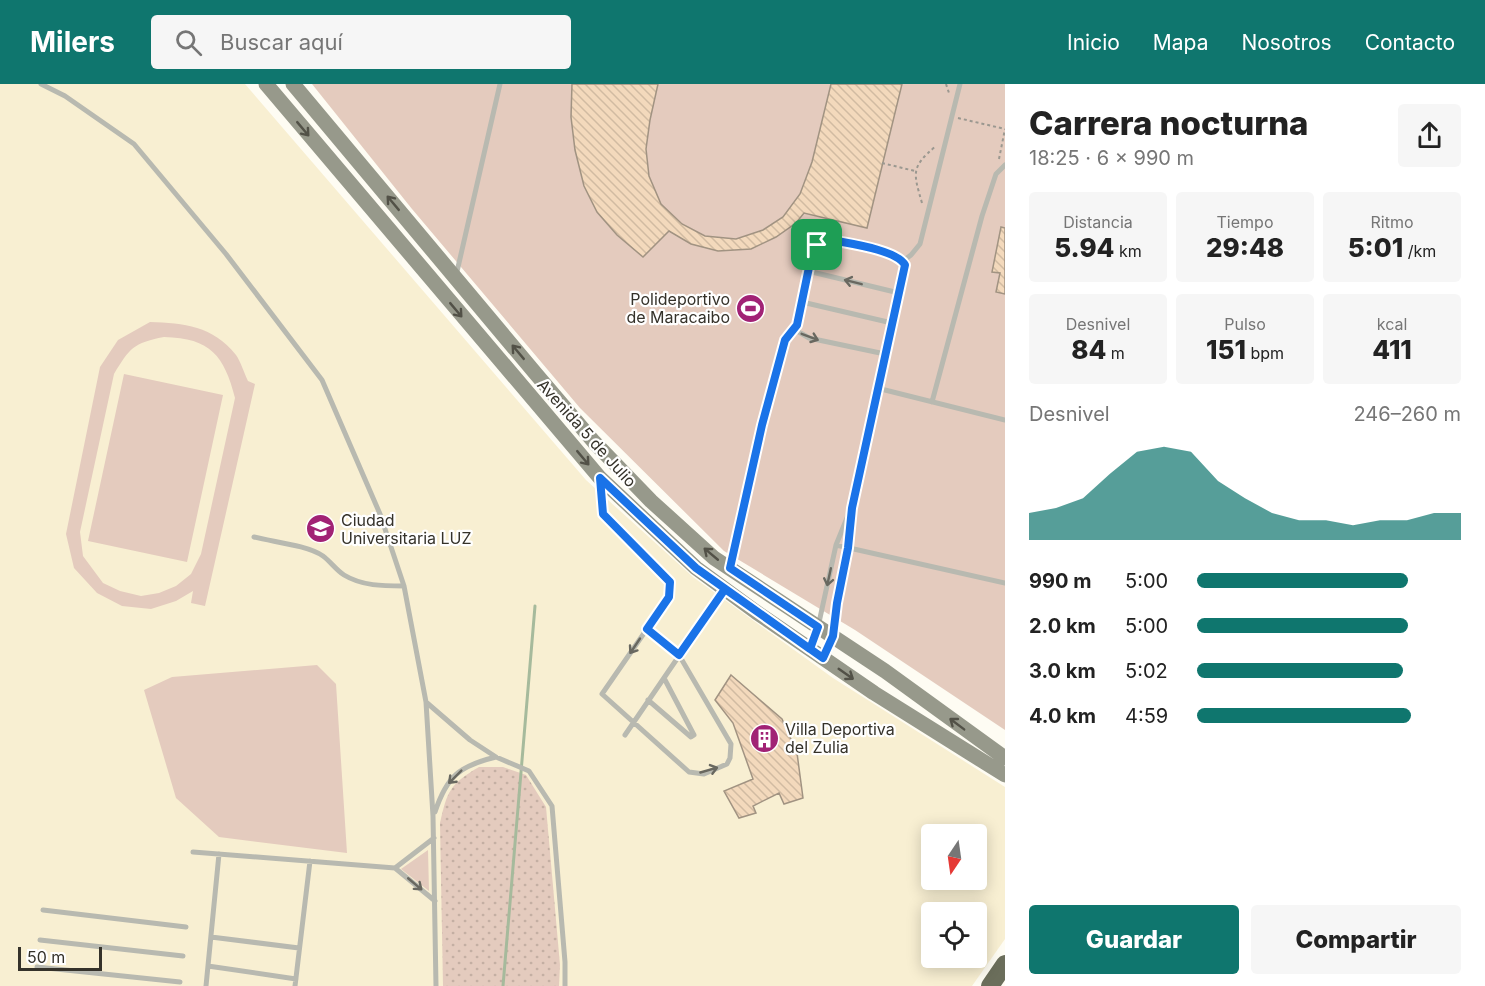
<!DOCTYPE html>
<html lang="es">
<head>
<meta charset="utf-8">
<style>
	body { margin:0; font-family:Inter,sans-serif; background:#f6f6f6; color:#222; height:100vh; display:flex; flex-direction:column; font-size:22px; white-space:nowrap }
	* { box-sizing:border-box; margin:0 }
	p { font-size:20px; color:#767676 }
	.icon { flex:none; width:33px; height:33px; fill:none; stroke:currentColor; stroke-width:2; stroke-linecap:round; stroke-linejoin:round }
	.map { position:relative; flex:1; overflow:hidden }
	.drawer { display:flex; flex-direction:column; background:#fff; width:480px }
	.drawer>* { flex:none }
	.needle { width:39px; rotate:193deg }
	.buttons { position:absolute; left:921px; top:740px; display:grid; gap:12px }
	.buttons a { display:grid; place-items:center; width:66px; height:66px; border-radius:6px; background:#fff; box-shadow:0 3px 15px #0003; font-size:30px }
	.scale { position:absolute; left:18px; bottom:15px; width:84px; box-sizing:border-box; padding-left:6px; border:3px solid #35322a; border-top:0; font-size:16px; line-height:21px; white-space:nowrap; color:#35322a; -webkit-text-stroke:4px #fff; paint-order:stroke }
	.pin { position:absolute; display:grid; place-items:center; width:51px; height:51px; color:#fff; margin:-26px; border-radius:12px; box-shadow:0 3px 9px #0006 }
	.round { display:grid; place-items:center; flex:none; width:63px; height:63px; border-radius:6px; background:#f6f6f6 }
	.head { display:flex; align-items:center; justify-content:space-between; height:102px; padding:0 24px }
	h1 { font-size:33px; font-weight:800; line-height:45px }
	.metrics { display:grid; grid-template-columns:repeat(3,1fr); gap:9px; height:102px; padding:6px 24px }
	.metrics div { display:grid; align-content:center; border-radius:6px; background:#f6f6f6; text-align:center }
	.metrics b { font-size:26px; font-weight:800 }
	.metrics small { font-size:16px; font-weight:400 }
	.metrics p { font-size:16px }
	.chart { height:168px; padding:12px 24px }
	.chart p { display:flex; justify-content:space-between }
	.chart svg { width:100%; height:108px; margin-top:6px; fill:#0f766e; opacity:.7 }
	.cta { display:flex; gap:12px; margin-top:auto; padding:12px 24px }
	.cta a { flex:1; height:69px; border-radius:6px; background:#0f766e; color:#fff; font-size:24px; font-weight:800; line-height:69px; text-align:center }
	.cta a+a { background:#f6f6f6; color:#222 }
	ul { padding:0 24px; list-style:none; font-size:20px }
	li { display:grid; grid-template-columns:96px 72px 1fr; align-items:center; height:45px }
	li i { height:15px; border-radius:8px; background:#0f766e }
	header { display:flex; align-items:center; gap:36px; box-sizing:border-box; height:84px; padding:0 30px; background:#0f766e; color:#fff }
	header strong { font-size:28px }
	nav { display:flex; gap:33px; margin-inline-start:auto; font-size:21px }
	.search { width:420px; height:54px; background:#f6f6f6; display:flex; align-items:center; gap:15px; box-sizing:border-box; padding:0 21px; border-radius:6px; color:#767676; font-size:22px }
	main { display:flex; flex:1; min-height:0 }
	.map>svg:first-child { display:block }
	.built { fill:#f8efd2; fill-rule:evenodd }
	.grass { fill:url(#grass-dots) }
	.green { fill:#e4cbbe; fill-rule:evenodd }
	.lines { fill:none; stroke-linecap:round; stroke-linejoin:round }
	.stream { stroke:#a6ba9c; stroke-width:3 }
	.building { fill:url(#building-back-hatch); stroke:#a19382; stroke-width:1.5 }
	.path { stroke:#9b9890; stroke-width:2; stroke-dasharray:3 3; stroke-linecap:butt }
	.lane { stroke:#b8b9b0; stroke-width:5 }
	.secondary { stroke:#97998b; stroke-width:15 }
	.highway { stroke:#6b6e5b; stroke-width:18 }
	.oneway { stroke:#525147 }
	.oneway2 { stroke:#696860 }
	.route-casing { stroke:#fff; stroke-width:12 }
	.route { stroke:#1a73e8; stroke-width:8 }
	.labels { text-anchor:middle; dominant-baseline:central; stroke-width:4.5; stroke-linejoin:round; paint-order:stroke }
	.poi-label { font-size:16px; fill:#35322a; stroke:#fff; text-anchor:start }
	.street-label { font-size:16px; fill:#35322a; stroke:#fff }
</style>
</head>
<body>
<header>
<strong>Milers</strong>
<div class="search"><svg class="icon" aria-label="search" viewBox="0 0 24 24"><circle cx="10" cy="10" r="6"/><path d="M15 15l6 6"/></svg>Buscar aquí</div>
<nav><a>Inicio</a><a>Mapa</a><a>Nosotros</a><a>Contacto</a></nav>
</header>
<main>
<div class="map">
<svg width="1005" height="902" viewBox="0 0 1005 902">
	<defs>
		<pattern id="grass-dots" width="8" height="8" patternUnits="userSpaceOnUse" patternTransform="scale(1.5)"><rect width="8" height="8" fill="#e4cbbe"/><path d="M2 2h.1M6 6h.1" fill="none" stroke="#c4afa3" stroke-width="1.8" stroke-linecap="round"/></pattern>
		<pattern id="building-back-hatch" width="6" height="6" patternUnits="userSpaceOnUse" patternTransform="scale(1.5)"><rect width="6" height="6" fill="#f3d9bc"/><path d="M-1 5l2 2M0 0l6 6M5-1l2 2" fill="none" stroke="#d1bba2"/></pattern>
	</defs>
	<rect width="100%" height="100%" fill="#fefcf3"/>
	<path class="built" d="M0,0H245L586,396L693,493L833,594L1005,703V855L972,902H0ZM932,750H976V795H932ZM932,828H976V873H932Z"/>
	<path class="grass" d="M479,683H503L526,691L546,723L560,881L559,902H443L440,739C447,707 450,700 479,683Z"/>
	<path class="green" d="M312,0H1005V646L855,546L724,467L580,324L412,125Z
		M150,238C184,239 213,242 236,271C241,278 244,289 248,297L255,300L205,522L191,519L193,507L176,517L151,525L122,522L97,509L74,484L66,450L100,283L118,256ZM164,253C211,254 224,272 235,314L201,470L191,490L176,502L159,509L141,512L120,507L103,499L83,472L80,448L114,290C130,264 133,259 164,253Z
		M124,290L223,311L187,478L88,457Z
		M317,581L336,600L347,769L219,753L176,714L144,606L172,593Z
		M428,766L429,807L401,785Z"/>
	<g class="lines">
		<path class="stream" d="M503,902L535,522"/>
	</g>
	<path class="building" d="M572,0H658L650,36L646,65L649,92L661,120L682,140L705,152L736,155L763,146L783,133L800,110L812,78L831,0H902L867,144L804,129L796,139L776,153L751,165L718,167L691,160L669,147L643,173L617,151L597,128L584,102L575,66L571,33Z
		M1001,143L1005,144V210L996,208L1000,189L992,188Z
		M731,591L782,635L797,669L803,714L784,720L779,709L753,722L756,729L739,734L724,707L753,695L733,639L715,616Z"/>
	<g class="lines">
		<path class="path" d="M946,0L949,9
			M958,34L1005,45
			M999,75L1005,45
			M882,79L915,87
			M922,119C913,88 911,83 936,62"/>
		<path class="lane" d="M41,0L65,12L134,60L226,170L322,296L380,430L404,502L426,618L470,656L496,673L529,687L552,722L565,878V902
			M903,177L911,171L920,160L960,0
			M808,187L899,209
			M456,192L500,0
			M802,218L892,239
			M877,304L1005,336
			M932,318L982,132L996,90L1005,81
			M600,399L603,431L670,498L669,513L602,610L689,688L704,690L727,680L730,674L731,660L679,571L647,545
			M851,424L905,181C896,165 845,159 826,155L817,161L812,169L797,241L799,248L809,254L885,270
			M254,453C273,458 307,461 323,472C330,477 336,486 344,491C362,502 383,502 404,502
			M836,461L1005,499
			M731,484L762,341L785,256L797,241
			M811,562L818,543L836,461L851,424L848,464L837,519L833,552L823,572
			M648,616L691,653L694,651L664,594
			M426,618L433,732L436,902
			M625,651L724,506
			M435,728C447,692 459,682 496,673
			M193,768L395,784L435,817
			M395,784L434,754
			M43,826L186,843
			M211,853L299,864
			M40,856L183,872
			M208,882L296,895
			M37,883L180,898
			M206,902L219,770
			M295,902L310,777"/>
		<path class="secondary" d="M266,0L600,394L696,484L756,528L874,609L1005,691
			M293,0L536,290L594,358L651,417L714,474L885,587L1005,674"/>
		<path class="highway" d="M990,902L1005,880"/>
	</g>
	<defs><path id="oneway-shaft" d="M-6 0H5M1.5-3L5.5 0L1.5 3" fill="none" stroke-width="1.6" stroke-linecap="round" stroke-linejoin="round" transform="scale(1.5)"/></defs>
	<g class="oneway">
		<use href="#oneway-shaft" transform="translate(303 45) rotate(50)"/>
		<use href="#oneway-shaft" transform="translate(393 119) rotate(-130)"/>
		<use href="#oneway-shaft" transform="translate(456 226) rotate(50)"/>
		<use href="#oneway-shaft" transform="translate(518 268) rotate(-130)"/>
		<use href="#oneway-shaft" transform="translate(583 374) rotate(50)"/>
		<use href="#oneway-shaft" transform="translate(711 470) rotate(-140)"/>
		<use href="#oneway-shaft" transform="translate(846 590) rotate(35)"/>
		<use href="#oneway-shaft" transform="translate(957 640) rotate(-143)"/>
	</g>
	<g class="oneway2">
		<use href="#oneway-shaft" transform="translate(853 198) rotate(-166)"/>
		<use href="#oneway-shaft" transform="translate(810 253) rotate(21)"/>
		<use href="#oneway-shaft" transform="translate(829 493) rotate(102)"/>
		<use href="#oneway-shaft" transform="translate(635 562) rotate(124)"/>
		<use href="#oneway-shaft" transform="translate(709 686) rotate(-16)"/>
		<use href="#oneway-shaft" transform="translate(455 693) rotate(135)"/>
		<use href="#oneway-shaft" transform="translate(415 800) rotate(40)"/>
	</g>
	<g class="lines">
		<defs>
			<path id="route" d="M817,161L812,169L797,241L785,256L762,341L730,484L818,543L810,565L696,484L600,394L603,430L670,498L669,513L647,545L679,571L725,505L823,574L833,552L837,519L848,464L852,424L905,181C896,165 845,159 826,155L817,161"/>
		</defs>
		<use href="#route" class="route-casing"/>
		<use href="#route" class="route"/>
	</g>
	<defs>
		<symbol id="stadium-disc" viewBox="-11 -11 22 22"><circle r="9.5" fill="#a12275" stroke="#fff"/><path d="M0-5a6.5 5 0 1 0 0 10a6.5 5 0 1 0 0-10ZM-3.5-1.8h7v3.6h-7Z" fill="#fff"/></symbol>
		<symbol id="university-disc" viewBox="-11 -11 22 22"><circle r="9.5" fill="#a12275" stroke="#fff"/><path d="M0-5L7-2L0 1L-7-2ZM-4 1L0 2.5L4 1V4Q0 6-4 4Z" fill="#fff"/></symbol>
		<symbol id="building-disc" viewBox="-11 -11 22 22"><circle r="9.5" fill="#a12275" stroke="#fff"/><path d="M-4-6H4V6H1V3H-1V6H-4ZM-2.5-4.3h1.7v1.8h-1.7ZM.8-4.3h1.7v1.8H.8ZM-2.5-1h1.7V.8h-1.7ZM.8-1h1.7V.8H.8Z" fill="#fff"/></symbol>
	</defs>
	<g fill-rule="evenodd">
		<use href="#stadium-disc" x="734" y="208" width="33" height="33"/>
		<use href="#university-disc" x="304" y="428" width="33" height="33"/>
		<use href="#building-disc" x="748" y="638" width="33" height="33"/>
	</g>
	<g class="labels">
		<g class="poi-label">
			<text x="730" y="215" text-anchor="end">Polideportivo<tspan x="730" dy="18">de Maracaibo</tspan></text>
			<text x="341" y="436">Ciudad<tspan x="341" dy="18">Universitaria LUZ</tspan></text>
			<text x="785" y="645">Villa Deportiva<tspan x="785" dy="18">del Zulia</tspan></text>
		</g>
		<g class="street-label">
			<text transform="translate(587 349) rotate(48)">Avenida 5 de Julio</text>
		</g>
	</g>
</svg>
<div class="buttons">
<a><svg class="needle" viewBox="-14 -14 28 28"><path d="M0-13l5 13h-10z" fill="#e53935"/><path d="M0 13l5-13h-10z" fill="#767676"/></svg></a>
<a><svg class="icon" aria-label="locate" viewBox="0 0 24 24"><circle cx="12" cy="12" r="6"/><path d="M12 2v4M12 18v4M2 12h4M18 12h4"/></svg></a>
</div>
<div class="scale">50 m</div>
<div class="pin" style="left:817px;top:161px;background:#1e9e55"><svg class="icon" aria-label="arrive" viewBox="0 0 24 24"><path d="M6 21V4h12l-3 4 3 4H6"/></svg></div>
</div>
<section class="drawer">
<div class="head"><div><h1>Carrera nocturna</h1><p>18:25 · 6 × 990 m</p></div><a class="round"><svg class="icon" aria-label="share" viewBox="0 0 24 24"><path d="M12 15V3M7 8l5-5 5 5M5 13v7h14v-7"/></svg></a></div>
<div class="metrics">
<div><p>Distancia</p><b>5.94<small> km</small></b></div>
<div><p>Tiempo</p><b>29:48</b></div>
<div><p>Ritmo</p><b>5:01<small> /km</small></b></div>
</div>
<div class="metrics">
<div><p>Desnivel</p><b>84<small> m</small></b></div>
<div><p>Pulso</p><b>151<small> bpm</small></b></div>
<div><p>kcal</p><b>411</b></div>
</div>
<div class="chart"><p><span>Desnivel</span>246–260 m</p>
<svg viewBox="0 0 160 44" preserveAspectRatio="none"><path d="M0 44V33L10 31L20 27L30 17L40 8L50 6L60 8L70 20L80 27L90 33L100 36L110 36L120 38L130 36L140 36L150 33L160 33V44z"/></svg>
</div>
<ul>
<li><b>990 m</b>5:00<i style="width:80%"></i></li>
<li><b>2.0 km</b>5:00<i style="width:80%"></i></li>
<li><b>3.0 km</b>5:02<i style="width:78%"></i></li>
<li><b>4.0 km</b>4:59<i style="width:81%"></i></li>
</ul>
<div class="cta"><a>Guardar</a><a>Compartir</a></div>
</section>
</main>
</body>
</html>
